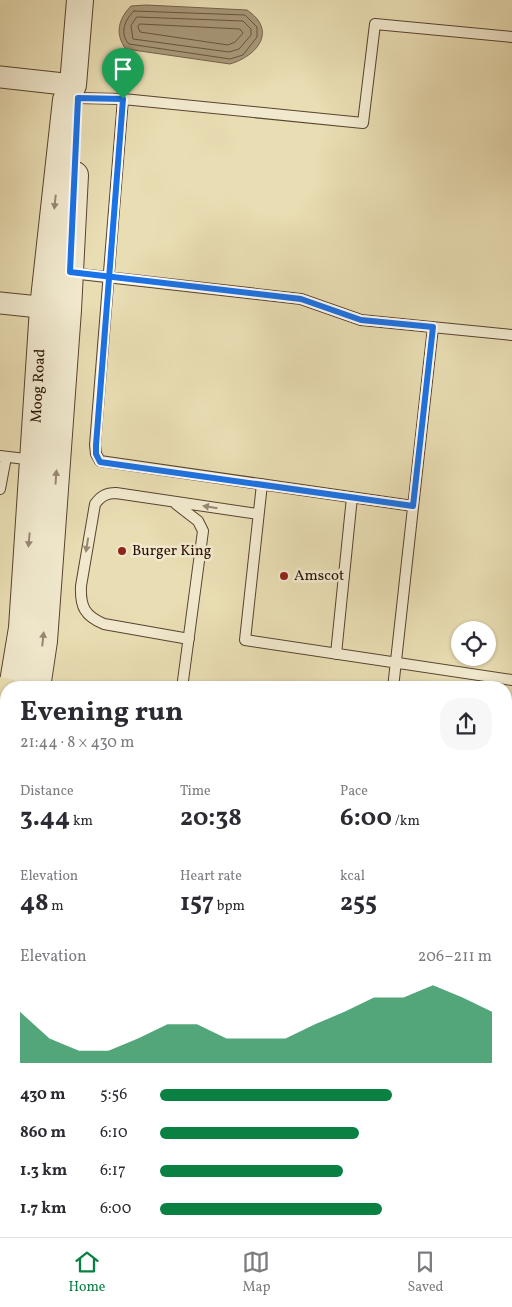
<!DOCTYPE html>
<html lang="en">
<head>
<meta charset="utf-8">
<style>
	body { margin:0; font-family:Vollkorn,serif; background:#f7f7f7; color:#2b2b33; height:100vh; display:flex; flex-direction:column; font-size:19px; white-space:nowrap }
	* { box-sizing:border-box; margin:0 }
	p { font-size:16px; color:#7c7c81 }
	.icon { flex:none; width:28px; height:28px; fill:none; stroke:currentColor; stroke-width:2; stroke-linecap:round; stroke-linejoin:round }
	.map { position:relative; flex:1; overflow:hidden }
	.sheet { position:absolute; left:0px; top:681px; width:512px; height:556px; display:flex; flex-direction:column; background:#fff; border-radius:20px 20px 0 0; box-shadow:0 1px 4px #0004 }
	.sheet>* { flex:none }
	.tools { position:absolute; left:451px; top:621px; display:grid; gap:10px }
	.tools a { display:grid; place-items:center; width:45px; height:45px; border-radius:50%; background:#fff; box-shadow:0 1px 4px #0004; font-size:25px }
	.pin { position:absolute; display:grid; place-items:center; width:42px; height:42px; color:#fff; margin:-51px -21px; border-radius:50% 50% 50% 0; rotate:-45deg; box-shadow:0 0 5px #0007 }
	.pin .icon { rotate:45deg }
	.round { display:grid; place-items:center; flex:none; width:52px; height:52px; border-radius:20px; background:#f7f7f7 }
	.overview { display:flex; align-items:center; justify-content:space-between; height:85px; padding:0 20px }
	h1 { font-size:28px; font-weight:700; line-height:38px }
	.stats { display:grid; grid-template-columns:repeat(3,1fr); gap:8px; height:85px; padding:5px 20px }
	.stats div { display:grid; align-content:center }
	.stats b { font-size:25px; font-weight:700 }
	.stats small { font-size:14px; font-weight:400 }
	.stats p { font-size:14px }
	.chart { height:140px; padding:10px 20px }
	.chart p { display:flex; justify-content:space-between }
	.chart svg { width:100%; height:90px; margin-top:5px; fill:#0b8043; opacity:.7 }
	ul { padding:0 20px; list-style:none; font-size:16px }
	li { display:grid; grid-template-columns:80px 60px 1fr; align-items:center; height:38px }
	li i { height:12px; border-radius:6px; background:#0b8043 }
	.menu { display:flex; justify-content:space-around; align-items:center; height:70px; border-top:1px solid #e1e1e2; background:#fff; font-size:14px; color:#7c7c81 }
	.menu a { display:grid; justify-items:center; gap:2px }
	.menu .on { color:#0b8043 }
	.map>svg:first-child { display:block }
	.water { fill:#a79777; stroke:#746149 }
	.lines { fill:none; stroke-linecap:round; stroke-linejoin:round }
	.shore { stroke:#68543d; stroke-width:1 }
	.service-casing { stroke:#58432f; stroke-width:12 }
	.minor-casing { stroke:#58432f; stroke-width:23 }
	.tertiary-casing { stroke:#58432f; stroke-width:28 }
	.trunk-casing { stroke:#281003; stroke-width:29 }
	.service { stroke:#f1e9ce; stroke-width:10 }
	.minor { stroke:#f1e9ce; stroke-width:21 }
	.tertiary { stroke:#f1e9ce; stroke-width:26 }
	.trunk { stroke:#e9ddb3; stroke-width:28 }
	.oneway { fill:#978773 }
	.route-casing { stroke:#fff; stroke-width:10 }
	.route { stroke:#1a73e8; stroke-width:6 }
	.poi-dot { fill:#8f2418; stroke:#f1e9ce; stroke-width:2 }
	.labels { text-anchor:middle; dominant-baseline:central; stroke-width:5; stroke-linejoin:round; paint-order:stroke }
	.street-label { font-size:15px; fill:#281003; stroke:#f1e9ce }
	.poi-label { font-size:15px; fill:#281003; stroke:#f1e9ce; text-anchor:start }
</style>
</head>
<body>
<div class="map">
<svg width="512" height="1237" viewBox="0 0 512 1237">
	<rect width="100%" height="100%" fill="#e9ddb3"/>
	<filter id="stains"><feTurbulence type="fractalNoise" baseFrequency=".004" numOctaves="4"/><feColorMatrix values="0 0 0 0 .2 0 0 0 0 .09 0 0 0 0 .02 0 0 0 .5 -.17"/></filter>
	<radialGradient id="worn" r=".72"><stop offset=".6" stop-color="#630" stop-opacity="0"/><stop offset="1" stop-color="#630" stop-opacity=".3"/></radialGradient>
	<path class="water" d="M146,5L247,10C278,31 257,56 230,64L126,49C114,34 119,18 131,6Z"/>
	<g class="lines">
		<path class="shore" d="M134,11L245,15L257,27V37L243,55L230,59L129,44C119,34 125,19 134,11Z
			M137,17L243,21L251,29V35L239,49L229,52L133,39L131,26Z
			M140,24L240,29L243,33L235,42L228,45L140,32L138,27Z"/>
		<defs>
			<path id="service" d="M78,98L123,99L95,445L96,454L100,461L413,506
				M123,99L363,123L375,24L512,37
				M71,273L301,299L361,320L512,335
				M0,456L34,460
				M262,484L245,640L512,680
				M0,489L6,457
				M176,504L198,521L203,531L182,688
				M189,639L104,624C85,616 80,607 81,586L95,504C101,496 106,493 116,493L258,514
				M336,654L352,497
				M393,688L433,327
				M506,948L512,949
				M0,1069L6,1068
				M323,1237V1231"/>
			<path id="minor" d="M0,77L73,85
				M0,303L58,309
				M506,1053H512
				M53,1237L55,1231"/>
			<path id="tertiary" d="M12,688L22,628L43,308L66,100L73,85L80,0
				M37,688L44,641L68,310L75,175
				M0,761L6,723
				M0,1020L6,951"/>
			<path id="trunk" d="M0,691L6,692
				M0,755L6,756
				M506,767L512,768
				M506,837L512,838"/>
		</defs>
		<use href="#service" class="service-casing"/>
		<use href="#minor" class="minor-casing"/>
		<use href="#tertiary" class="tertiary-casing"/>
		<use href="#trunk" class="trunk-casing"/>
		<use href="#service" class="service"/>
		<use href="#minor" class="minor"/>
		<use href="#tertiary" class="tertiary"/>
		<use href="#trunk" class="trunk"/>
	</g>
	<defs><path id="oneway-solid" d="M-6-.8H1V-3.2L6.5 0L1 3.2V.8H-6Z" transform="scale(1.25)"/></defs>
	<g class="oneway">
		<use href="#oneway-solid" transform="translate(55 202) rotate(96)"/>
		<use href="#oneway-solid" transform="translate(56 477) rotate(-86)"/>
		<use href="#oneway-solid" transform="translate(210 507) rotate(-171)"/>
		<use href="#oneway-solid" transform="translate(29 540) rotate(95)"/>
		<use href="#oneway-solid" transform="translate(87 545) rotate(99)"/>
		<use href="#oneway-solid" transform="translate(43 639) rotate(-84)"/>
	</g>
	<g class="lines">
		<defs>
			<path id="route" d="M123,99C114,215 105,330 96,445V454L100,462L413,506L433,327L361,320L301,299L70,272L78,98L123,99"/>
		</defs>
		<use href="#route" class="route-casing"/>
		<use href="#route" class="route"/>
	</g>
	<g class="poi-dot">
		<circle cx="122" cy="551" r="5"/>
		<circle cx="284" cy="576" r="5"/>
	</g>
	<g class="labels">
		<g class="street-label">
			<text transform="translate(39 386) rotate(-87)">Moog Road</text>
		</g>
		<g class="poi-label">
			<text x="132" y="551">Burger King</text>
			<text x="294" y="576">Amscot</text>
		</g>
	</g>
	<rect width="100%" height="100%" filter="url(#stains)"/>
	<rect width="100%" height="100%" fill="url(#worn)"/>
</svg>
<div class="tools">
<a><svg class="icon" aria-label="locate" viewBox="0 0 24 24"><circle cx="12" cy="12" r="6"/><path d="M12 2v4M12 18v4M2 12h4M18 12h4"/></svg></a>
</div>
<div class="pin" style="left:123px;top:99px;background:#1e9e55"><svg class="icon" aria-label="arrive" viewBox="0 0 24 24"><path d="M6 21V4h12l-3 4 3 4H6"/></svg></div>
<section class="sheet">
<div class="overview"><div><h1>Evening run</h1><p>21:44 · 8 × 430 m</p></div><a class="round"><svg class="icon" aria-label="share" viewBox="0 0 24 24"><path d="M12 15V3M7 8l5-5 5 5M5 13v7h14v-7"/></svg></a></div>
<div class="stats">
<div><p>Distance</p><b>3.44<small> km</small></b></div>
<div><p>Time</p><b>20:38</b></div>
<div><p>Pace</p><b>6:00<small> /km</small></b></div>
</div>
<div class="stats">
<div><p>Elevation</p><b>48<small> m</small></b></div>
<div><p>Heart rate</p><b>157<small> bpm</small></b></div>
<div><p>kcal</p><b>255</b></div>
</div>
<div class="chart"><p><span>Elevation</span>206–211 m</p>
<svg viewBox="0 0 160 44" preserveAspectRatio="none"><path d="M0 44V19L10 32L20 38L30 38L40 32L50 25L60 25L70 32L80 32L90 32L100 25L110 19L120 12L130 12L140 6L150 12L160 19V44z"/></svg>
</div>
<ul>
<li><b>430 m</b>5:56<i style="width:70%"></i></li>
<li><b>860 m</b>6:10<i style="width:60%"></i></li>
<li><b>1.3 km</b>6:17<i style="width:55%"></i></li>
<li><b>1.7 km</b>6:00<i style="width:67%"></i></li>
</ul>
</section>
</div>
<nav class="menu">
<a class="on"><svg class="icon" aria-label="home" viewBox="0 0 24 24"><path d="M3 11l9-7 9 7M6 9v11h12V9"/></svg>Home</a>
<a><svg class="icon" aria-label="map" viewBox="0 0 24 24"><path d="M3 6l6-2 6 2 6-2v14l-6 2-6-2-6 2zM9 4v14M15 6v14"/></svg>Map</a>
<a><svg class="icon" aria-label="saved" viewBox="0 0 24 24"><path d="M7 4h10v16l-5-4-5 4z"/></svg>Saved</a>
</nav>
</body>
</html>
